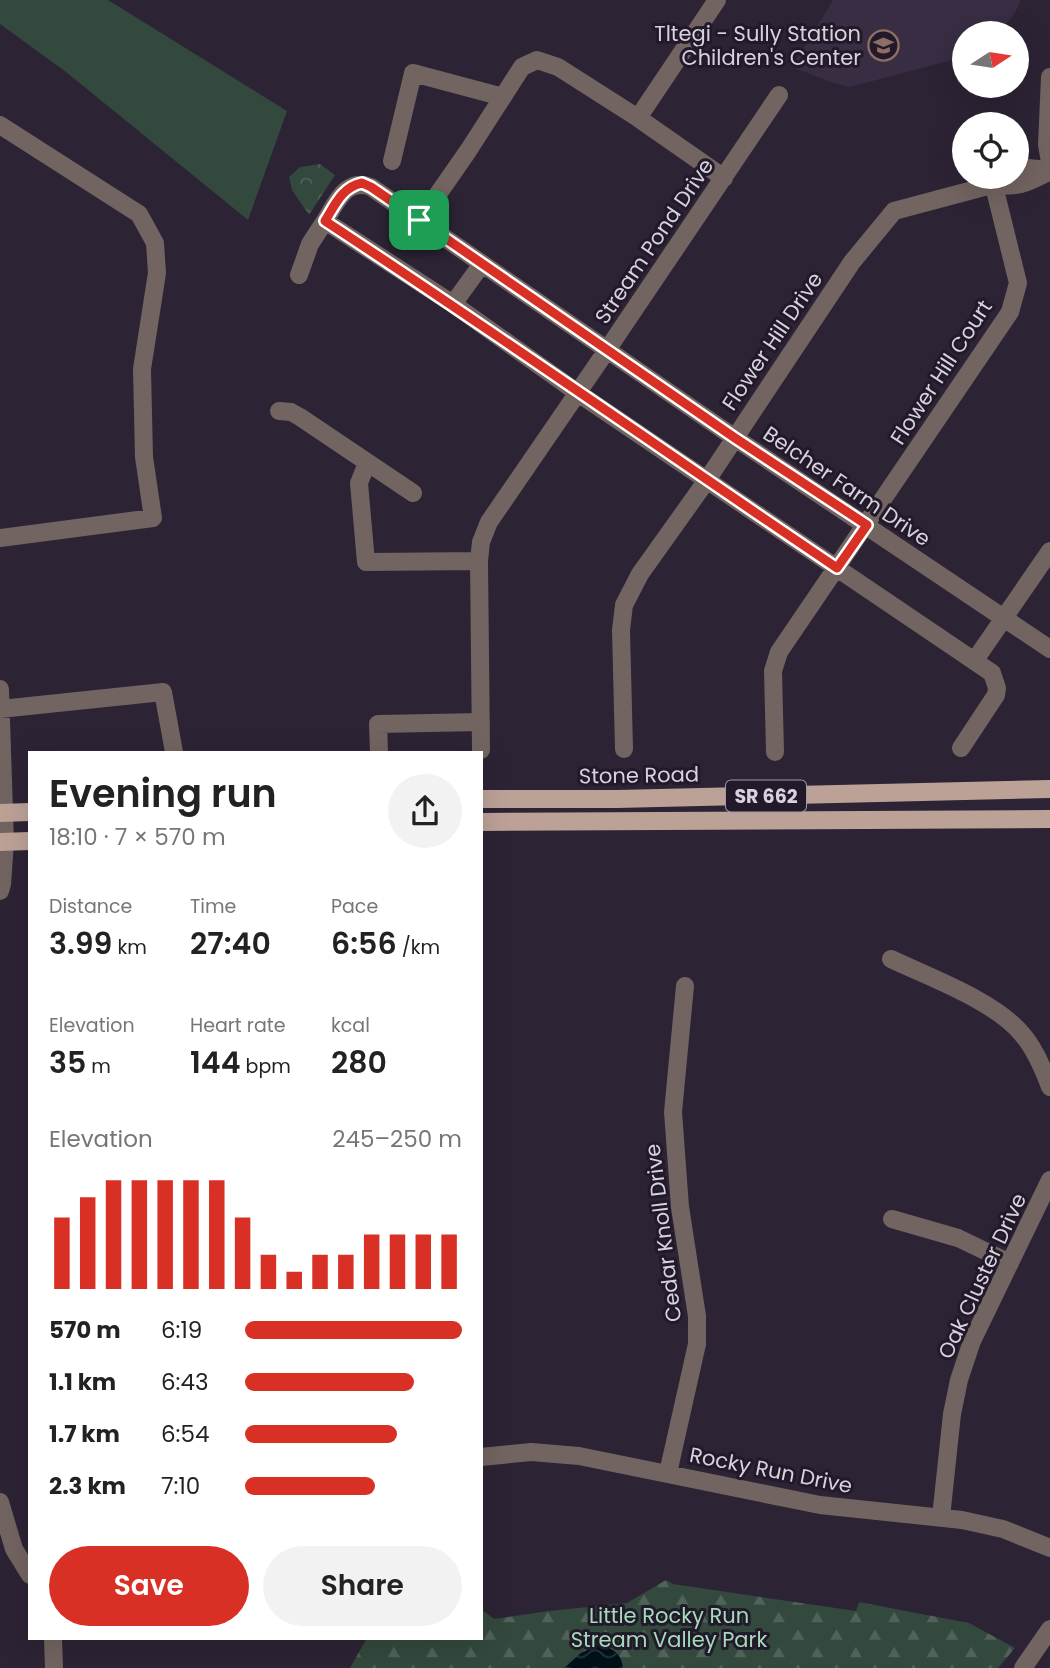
<!DOCTYPE html>
<html lang="en">
<head>
<meta charset="utf-8">
<style>
	body { margin:0; font-family:Poppins,sans-serif; background:#f2f2f2; color:#222; height:100vh; display:flex; flex-direction:column; font-size:26px; white-space:nowrap }
	* { box-sizing:border-box; margin:0 }
	p { font-size:23px; color:#767676 }
	.icon { flex:none; width:38px; height:38px; fill:none; stroke:currentColor; stroke-width:2; stroke-linecap:round; stroke-linejoin:round }
	.map { position:relative; flex:1; overflow:hidden }
	.details { position:absolute; left:28px; top:751px; width:455px; height:889px; display:flex; flex-direction:column; background:#fff; border-radius:0px; box-shadow:0 7px 28px #0002 }
	.details>* { flex:none }
	.needle { width:46px; rotate:78deg }
	.buttons { position:absolute; left:952px; top:21px; display:grid; gap:14px }
	.buttons a { display:grid; place-items:center; width:77px; height:77px; border-radius:50%; background:#fff; box-shadow:0 7px 28px #0002; font-size:35px }
	.pin { position:absolute; display:grid; place-items:center; width:60px; height:60px; color:#fff; margin:-30px; border-radius:14px; box-shadow:0 4px 10px #0006 }
	.round { display:grid; place-items:center; flex:none; width:74px; height:74px; border-radius:37px; background:#f2f2f2 }
	.summary { display:flex; align-items:center; justify-content:space-between; height:119px; padding:0 21px }
	h1 { font-size:38px; font-weight:600; line-height:52px }
	.metrics { display:grid; grid-template-columns:repeat(3,1fr); gap:10px; height:119px; padding:7px 21px }
	.metrics div { display:grid; align-content:center }
	.metrics b { font-size:30px; font-weight:600 }
	.metrics small { font-size:19px; font-weight:400 }
	.metrics p { font-size:19px }
	.chart { height:196px; padding:14px 21px }
	.chart p { display:flex; justify-content:space-between }
	.chart svg { width:100%; height:126px; margin-top:7px; stroke:#d93025; stroke-width:6 }
	.action { display:flex; gap:14px; margin-top:auto; padding:14px 21px }
	.action a { flex:1; height:80px; border-radius:42px; background:#d93025; color:#fff; font-size:28px; font-weight:600; line-height:80px; text-align:center }
	.action a+a { background:#f2f2f2; color:#222 }
	ul { padding:0 21px; list-style:none; font-size:23px }
	li { display:grid; grid-template-columns:112px 84px 1fr; align-items:center; height:52px }
	li i { height:18px; border-radius:9px; background:#d93025 }
	.map>svg:first-child { display:block }
	.built { fill:#382d43 }
	.grass { fill:#33493d }
	.forest { fill:url(#forest-firs) }
	.park { fill:url(#park-crowns) }
	.water { fill:url(#water-waves) }
	.lines { fill:none; stroke-linecap:round; stroke-linejoin:round }
	.minor { stroke:#726460; stroke-width:18 }
	.major { stroke:#bca197; stroke-width:18 }
	.route-casing { stroke:#fff; stroke-width:14 }
	.route { stroke:#d93025; stroke-width:9 }
	.labels { text-anchor:middle; dominant-baseline:central; stroke-width:6; stroke-linejoin:round; paint-order:stroke }
	.shield { fill:#221a2a; stroke:#a19ba7; stroke-width:2 }
	.shield-label { font-size:19px; font-weight:bold; fill:#d7d2dd }
	.poi-label { font-size:21px; fill:#d7d2dd; stroke:#221a2a; text-anchor:end }
	.street-label { font-size:21px; fill:#d7d2dd; stroke:#221a2a }
	.park-label { font-size:21px; fill:#a4dbbb; stroke:#221a2a }
</style>
</head>
<body>
<div class="map">
<svg width="1050" height="1668" viewBox="0 0 1050 1668">
	<defs>
		<pattern id="forest-firs" width="22" height="20" patternUnits="userSpaceOnUse" patternTransform="scale(1.75)"><rect width="22" height="20" fill="#33493d"/><path d="M5 1l3.5 6h-7zM16 11l3.5 6h-7z" fill="#506259"/></pattern>
		<pattern id="park-crowns" width="20" height="18" patternUnits="userSpaceOnUse" patternTransform="scale(1.75)"><rect width="20" height="18" fill="#33493d"/><path d="M2 6a3 3 0 1 1 6 0M12 15a3 3 0 1 1 6 0" fill="none" stroke="#506259"/></pattern>
		<pattern id="water-waves" width="16" height="10" patternUnits="userSpaceOnUse" patternTransform="scale(1.75)"><rect width="16" height="10" fill="#001019"/><path d="M0 5q4-4 8 0t8 0" fill="none" stroke="#24323a"/></pattern>
	</defs>
	<rect width="100%" height="100%" fill="#2c2334"/>
	<path class="built" d="M833,0H1021L1015,13L999,33H964V57L850,87L833,83L792,67Z"/>
	<path class="grass" d="M0,0H108L287,111L248,220L66,72L0,24Z"/>
	<path class="forest" d="M666,1580L673,1584L856,1611L859,1602L969,1623L1015,1648L998,1668H350L367,1638H481V1609L494,1619L549,1611L627,1603Z"/>
	<path class="park" d="M320,164L335,175L309,215L292,190L289,177L300,167Z"/>
	<path class="water" d="M598,1645C612,1648 621,1652 623,1668H564L581,1653Z"/>
	<g class="lines">
		<path class="minor" d="M1050,77L1047,145L1050,162
			M638,118L717,0
			M0,125L139,214L155,243L157,273L142,369L144,457L153,518L0,538
			M392,161L413,73L503,97
			M1017,167L1050,170
			M993,182C1014,191 1031,181 1050,171
			M420,220L468,151L522,67L537,60L558,67L638,118L724,178
			M299,275L310,244L325,221
			M453,304L482,264
			M279,411L291,412L300,417L413,493
			M367,463L359,483L366,562L479,561
			M975,660L1050,551
			M0,689L5,842L2,884L0,891
			M0,709L163,692L174,752
			M961,748L996,695L997,688L992,673L578,393L453,304L325,221C336,203 346,177 371,187L735,438L1050,649
			M624,749L621,630L624,605L640,574L707,480L852,262L894,211L984,187L993,182L996,177
			M481,750L479,561L481,542L489,522L607,350L779,95
			M379,752L378,724L481,722
			M775,752L773,671L779,652L1010,312L1018,283L993,182
			M891,959C929,977 995,1001 1022,1034C1035,1049 1043,1068 1050,1087
			M892,1219L958,1238L1010,1263
			M481,1457L531,1452L579,1456L820,1505L962,1520L1003,1529L1050,1548
			M668,1473L697,1344V1316L680,1207L673,1112L685,986
			M0,1502L14,1549L30,1575
			M941,1517L952,1414L959,1380L972,1341L1050,1180
			M53,1638L54,1668
			M1023,1668L1050,1629"/>
		<path class="major" d="M481,799H617L1050,789
			M0,813L30,812
			M481,822L1050,819
			M0,842L30,841"/>
	</g>
	<g class="lines">
		<defs>
			<path id="route" d="M362,183L371,187L419,220L735,438L867,525L837,568C666,453 498,334 325,221C335,205 342,187 362,183Z"/>
		</defs>
		<use href="#route" class="route-casing"/>
		<use href="#route" class="route"/>
	</g>
	<defs>
		<symbol id="school-ring" viewBox="-11 -11 22 22"><circle r="9.5" fill="#221a2a" stroke="#8d6e63" stroke-width="1.5"/><path d="M0-5L7-2L0 1L-7-2ZM-4 1L0 2.5L4 1V4Q0 6-4 4Z" fill="#8d6e63"/></symbol>
	</defs>
	<g fill-rule="evenodd">
		<use href="#school-ring" x="866" y="28" width="35" height="35"/>
	</g>
	<g class="labels">
		<rect class="shield" x="726" y="780.5" width="80" height="31" rx="5"/>
		<g class="shield-label">
			<text x="766" y="796">SR 662</text>
		</g>
		<g class="poi-label">
			<text x="861" y="33">Tltegi - Sully Station<tspan x="861" dy="24">Children's Center</tspan></text>
		</g>
		<g class="street-label">
			<text transform="translate(654 241) rotate(-56)">Stream Pond Drive</text>
			<text transform="translate(772 341) rotate(-56)">Flower Hill Drive</text>
			<text transform="translate(941 372) rotate(-57)">Flower Hill Court</text>
			<text transform="translate(847 486) rotate(34)">Belcher Farm Drive</text>
			<text transform="translate(639 775) rotate(-1)">Stone Road</text>
			<text transform="translate(663 1233) rotate(-97)">Cedar Knoll Drive</text>
			<text transform="translate(982 1276) rotate(-65)">Oak Cluster Drive</text>
			<text transform="translate(771 1470) rotate(11)">Rocky Run Drive</text>
		</g>
		<g class="park-label">
			<text x="669" y="1615">Little Rocky Run<tspan x="669" dy="24">Stream Valley Park</tspan></text>
		</g>
	</g>
</svg>
<div class="buttons">
<a><svg class="needle" viewBox="-14 -14 28 28"><path d="M0-13l5 13h-10z" fill="#e53935"/><path d="M0 13l5-13h-10z" fill="#767676"/></svg></a>
<a><svg class="icon" aria-label="locate" viewBox="0 0 24 24"><circle cx="12" cy="12" r="6"/><path d="M12 2v4M12 18v4M2 12h4M18 12h4"/></svg></a>
</div>
<div class="pin" style="left:419px;top:220px;background:#1e9e55"><svg class="icon" aria-label="arrive" viewBox="0 0 24 24"><path d="M6 21V4h12l-3 4 3 4H6"/></svg></div>
<section class="details">
<div class="summary"><div><h1>Evening run</h1><p>18:10 · 7 × 570 m</p></div><a class="round"><svg class="icon" aria-label="share" viewBox="0 0 24 24"><path d="M12 15V3M7 8l5-5 5 5M5 13v7h14v-7"/></svg></a></div>
<div class="metrics">
<div><p>Distance</p><b>3.99<small> km</small></b></div>
<div><p>Time</p><b>27:40</b></div>
<div><p>Pace</p><b>6:56<small> /km</small></b></div>
</div>
<div class="metrics">
<div><p>Elevation</p><b>35<small> m</small></b></div>
<div><p>Heart rate</p><b>144<small> bpm</small></b></div>
<div><p>kcal</p><b>280</b></div>
</div>
<div class="chart"><p><span>Elevation</span>245–250 m</p>
<svg viewBox="0 0 160 44" preserveAspectRatio="none"><path d="M5 44V19M15 44V12M25 44V6M35 44V6M45 44V6M55 44V6M65 44V6M75 44V19M85 44V32M95 44V38M105 44V32M115 44V32M125 44V25M135 44V25M145 44V25M155 44V25"/></svg>
</div>
<ul>
<li><b>570 m</b>6:19<i style="width:100%"></i></li>
<li><b>1.1 km</b>6:43<i style="width:78%"></i></li>
<li><b>1.7 km</b>6:54<i style="width:70%"></i></li>
<li><b>2.3 km</b>7:10<i style="width:60%"></i></li>
</ul>
<div class="action"><a>Save</a><a>Share</a></div>
</section>
</div>
</body>
</html>
